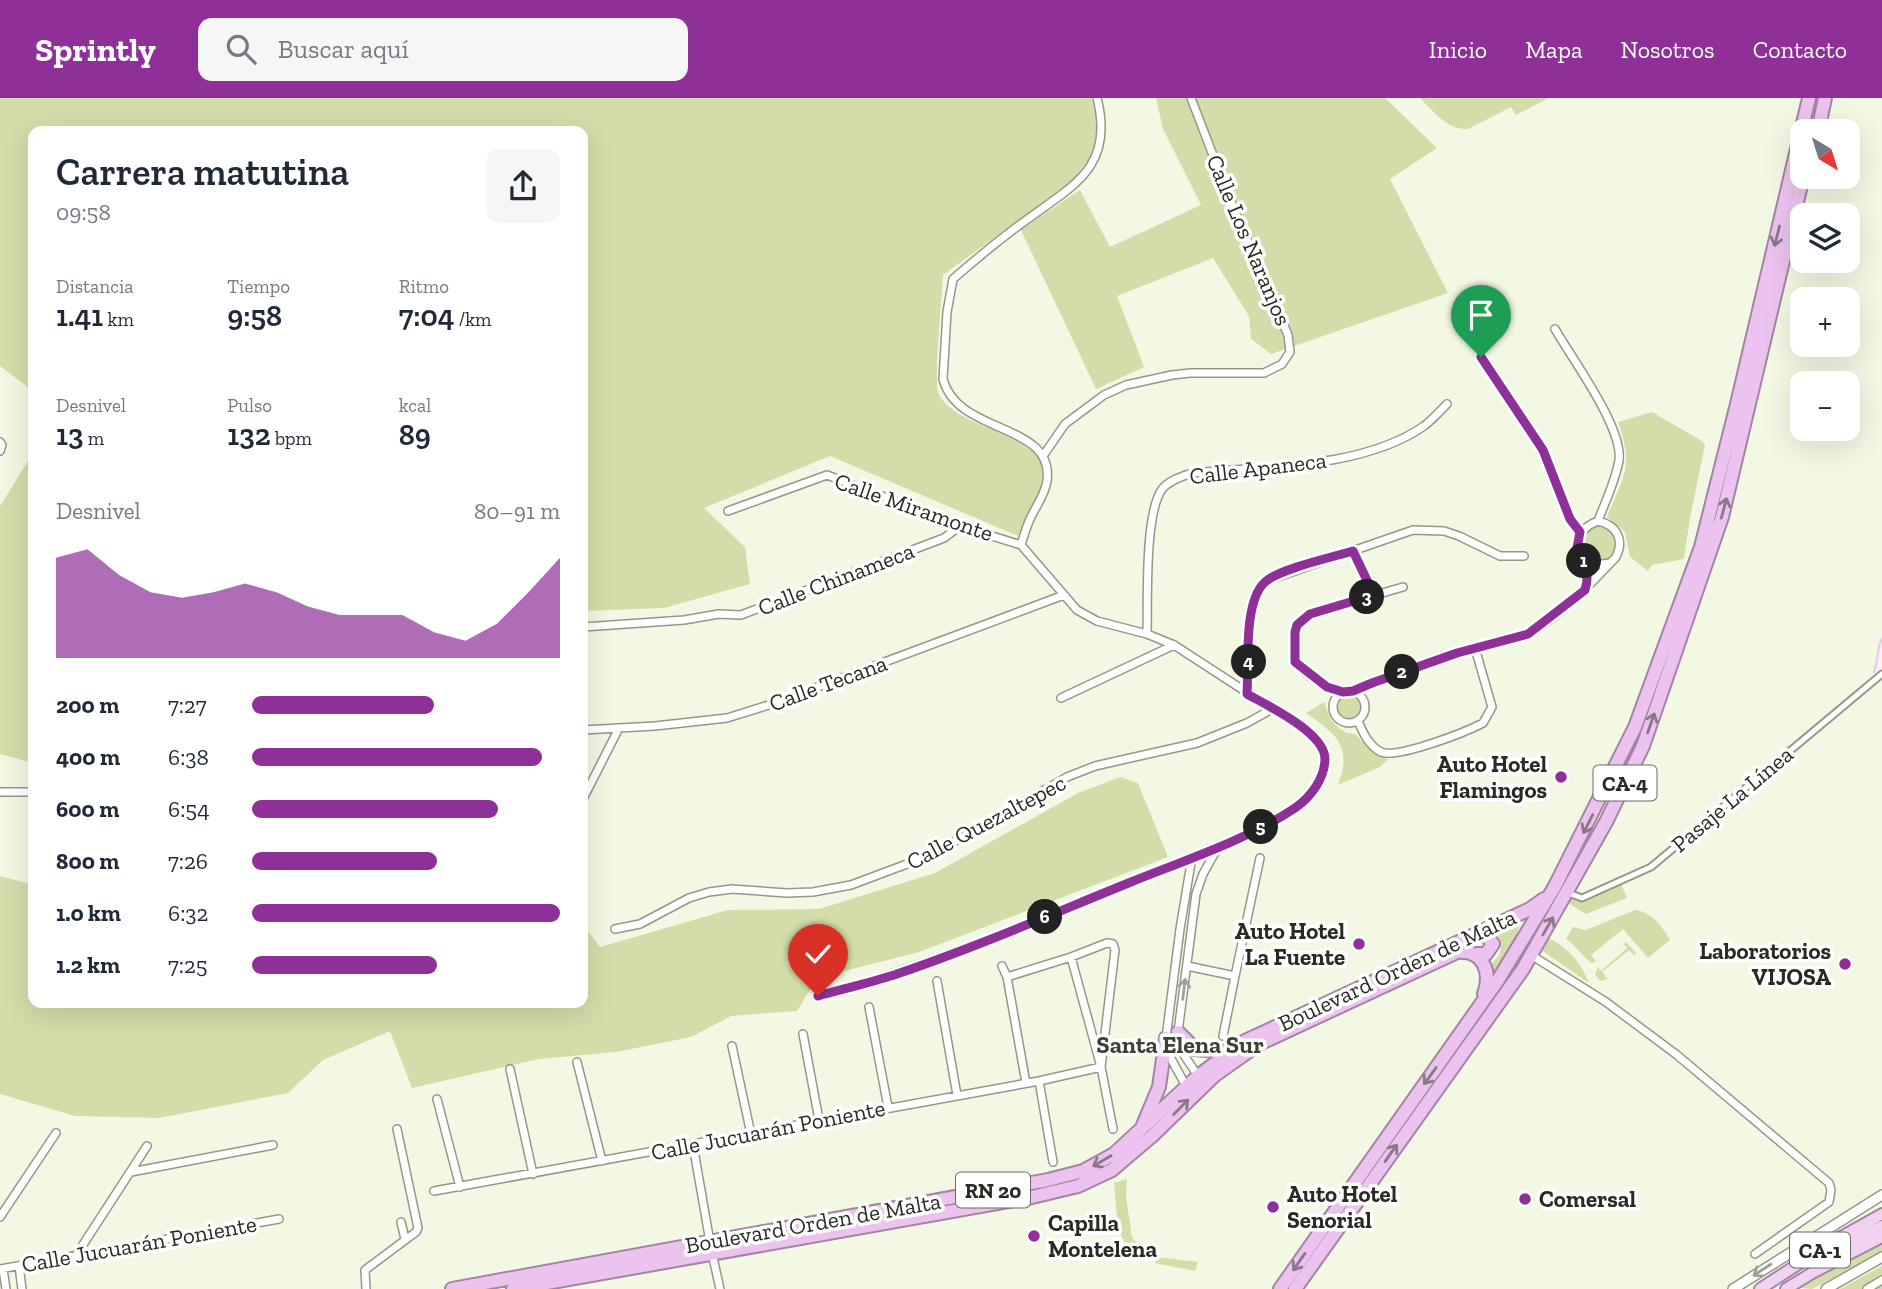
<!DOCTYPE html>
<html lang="es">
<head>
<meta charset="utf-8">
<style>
	body { margin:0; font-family:"Zilla Slab",serif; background:#f6f6f7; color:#1f2937; height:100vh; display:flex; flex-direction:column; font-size:26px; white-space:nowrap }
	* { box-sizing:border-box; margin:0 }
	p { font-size:23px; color:#747a83 }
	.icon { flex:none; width:38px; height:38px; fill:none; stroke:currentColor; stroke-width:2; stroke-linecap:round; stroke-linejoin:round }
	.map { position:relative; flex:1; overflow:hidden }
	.side { position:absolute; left:28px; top:28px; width:560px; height:882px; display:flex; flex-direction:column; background:#fff; border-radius:14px; box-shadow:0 7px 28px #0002 }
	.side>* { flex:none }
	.needle { width:46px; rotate:142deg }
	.fabs { position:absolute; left:1790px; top:21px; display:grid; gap:14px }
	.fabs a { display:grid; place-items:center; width:70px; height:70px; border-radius:14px; background:#fff; box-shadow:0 7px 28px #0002; font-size:35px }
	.pin { position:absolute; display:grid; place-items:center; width:60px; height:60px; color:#fff; margin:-72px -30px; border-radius:50% 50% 50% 0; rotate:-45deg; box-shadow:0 0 7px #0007 }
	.pin .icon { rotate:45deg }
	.km { position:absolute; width:35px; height:35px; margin:-18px; border-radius:50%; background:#222; color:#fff; font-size:19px; line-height:35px; text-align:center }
	.round { display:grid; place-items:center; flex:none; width:74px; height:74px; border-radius:14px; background:#f6f6f7 }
	.head { display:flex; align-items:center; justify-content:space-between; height:119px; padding:0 28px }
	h1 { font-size:38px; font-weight:600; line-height:52px }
	.metrics { display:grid; grid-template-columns:repeat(3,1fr); gap:10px; height:119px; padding:7px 28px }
	.metrics div { display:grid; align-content:center }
	.metrics b { font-size:30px; font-weight:600 }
	.metrics small { font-size:19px; font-weight:400 }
	.metrics p { font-size:19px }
	.chart { height:196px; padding:14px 28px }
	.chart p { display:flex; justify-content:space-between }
	.chart svg { width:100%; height:126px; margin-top:7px; fill:#8f3099; opacity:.7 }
	ul { padding:0 28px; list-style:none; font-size:23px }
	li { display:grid; grid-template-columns:112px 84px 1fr; align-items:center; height:52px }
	li i { height:18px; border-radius:9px; background:#8f3099 }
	header { display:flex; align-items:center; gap:42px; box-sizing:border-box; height:98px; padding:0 35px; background:#8f3099; color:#fff }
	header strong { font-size:33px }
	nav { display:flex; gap:38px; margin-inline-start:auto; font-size:24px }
	.search { width:490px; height:63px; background:#f6f6f7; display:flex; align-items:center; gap:18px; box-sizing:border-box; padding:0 24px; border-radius:14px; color:#747a83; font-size:26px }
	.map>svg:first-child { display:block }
	.green { fill:#d2dda9 }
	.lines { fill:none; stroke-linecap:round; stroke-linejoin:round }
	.stream { stroke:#f3c6f7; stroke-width:2.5 }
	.pedestrian-casing { stroke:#949886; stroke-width:9 }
	.minor-casing { stroke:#949886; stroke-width:10 }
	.tertiary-casing { stroke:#949886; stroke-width:12 }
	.primary-casing { stroke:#a484a4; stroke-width:14 }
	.trunk-casing { stroke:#a484a4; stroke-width:16 }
	.pedestrian { stroke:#fff; stroke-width:5 }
	.minor { stroke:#fff; stroke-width:7 }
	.tertiary { stroke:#fff; stroke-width:9 }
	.primary { stroke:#f0d2f2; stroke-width:10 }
	.trunk { stroke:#ebc3ee; stroke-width:12 }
	.oneway { stroke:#8a7788 }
	.oneway2 { stroke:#9fa09c }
	.route-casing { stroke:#fff; stroke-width:14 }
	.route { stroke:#8f3099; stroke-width:9 }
	.poi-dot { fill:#8f3099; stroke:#fff; stroke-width:2.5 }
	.labels { text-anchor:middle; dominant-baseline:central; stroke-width:7; stroke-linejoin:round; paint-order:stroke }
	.shield { fill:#fff; stroke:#696b65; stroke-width:2 }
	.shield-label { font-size:21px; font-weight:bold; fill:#292b23 }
	.street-label { font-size:23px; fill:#292b23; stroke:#fff }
	.poi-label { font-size:23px; font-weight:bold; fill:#292b23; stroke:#fff; text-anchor:end }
	.neighbourhood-label { font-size:24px; font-weight:bold; fill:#3f4232; stroke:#fff }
</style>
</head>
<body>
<header>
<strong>Sprintly</strong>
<div class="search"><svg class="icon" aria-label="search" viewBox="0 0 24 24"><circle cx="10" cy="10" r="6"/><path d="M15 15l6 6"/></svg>Buscar aquí</div>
<nav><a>Inicio</a><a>Mapa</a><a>Nosotros</a><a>Contacto</a></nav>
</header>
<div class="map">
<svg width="1882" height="1191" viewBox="0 0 1882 1191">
	<rect width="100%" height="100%" fill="#f3f8e4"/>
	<path class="green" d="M0,0H1091C1098,19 1103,42 1090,60C1083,68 1078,74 1073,83L943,177C942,196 934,283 938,294C955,334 1043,332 1044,374C1044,395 1027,419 1018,438L830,358L704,410L745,449L750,486L664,510L583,513V33H33V293L0,268Z
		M1156,0H1385L1437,50L1390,81L1448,195L1271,256L1251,241L1249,218L1213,160L1117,198L1144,269L1096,291L1021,132L1080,92L1110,149L1201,107L1163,31Z
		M1420,0H1549L1516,17L1511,9L1468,31C1447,32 1433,13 1420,0Z
		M1652,314L1702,343L1705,347L1690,420L1684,461L1652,467L1648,473L1630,459L1625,434L1607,419C1624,377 1634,369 1618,324Z
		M33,355V665L0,656V408Z
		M1581 446a18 18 0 1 1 36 0a18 18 0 1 1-36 0Z
		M1336 609a13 13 0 1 1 26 0a13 13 0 1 1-26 0Z
		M1324,604L1331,622L1339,630L1347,635L1355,636L1371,653L1388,661L1380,669L1338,687C1353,648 1336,636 1306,615Z
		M1120,679L1138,685L1168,759L919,854L817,880L797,913L731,918L691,939L616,954L539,961L412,990L390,933L323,962L288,995L159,1020L75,1018L0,996V778L33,787V905H583V826L600,849L728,812L819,811L935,775L1078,695Z
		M1620,784L1627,800L1586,816L1568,805L1573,798L1582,801Z
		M1635,812C1652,814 1662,828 1670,842L1648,860L1623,831L1591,857L1596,863L1592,865C1584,861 1577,848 1566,841L1573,829L1586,832Z
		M1522,822L1514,843L1493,879L1490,868L1499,857L1502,846L1495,831Z
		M1549,840C1570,852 1580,863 1589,885L1541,852Z
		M1626,844L1636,855L1634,857L1629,852L1602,874L1608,881L1600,883L1595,876L1598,869L1601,873L1627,850L1624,846Z
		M1127,1081L1126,1099L1132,1139L1146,1156L1141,1163C1115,1147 1117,1113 1114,1085Z
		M1882,1145V1154L1812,1191L1801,1190L1802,1188Z
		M1156,1159L1198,1164L1195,1173L1155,1165Z
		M1882,1168V1191H1840Z"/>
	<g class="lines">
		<path class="stream" d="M1874,574C1879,562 1876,551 1882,541"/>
		<defs>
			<path id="pedestrian" d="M1568,795L1582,800L1651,769L1882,576"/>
			<path id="minor" d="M1555,231C1572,261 1623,329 1619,362C1616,382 1605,404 1598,423
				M1481,259L1543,352L1570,421L1580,434
				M0,344L2,347L0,353
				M1043,358L1065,326L1104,297L1126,287L1172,277L1190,275H1264L1282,266L1290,254L1288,237L1231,104L1191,0
				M728,413L827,377L960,428L1021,447L1077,512L1097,523L1147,536L1174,547L1311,636C1335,662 1323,688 1298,708C1281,721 1260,729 1241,738C1210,751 1179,764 1148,777C1038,822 932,866 818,898
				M1021,447C1024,437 1027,426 1032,417C1038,405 1045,396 1047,383C1055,324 957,337 943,281L947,214L953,181C976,161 1000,141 1025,123C1072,88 1115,70 1097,0
				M1353,453L1374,497
				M1585,492L1587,485L1586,464
				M583,529L684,522L719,516L741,517L944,440L960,428
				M1147,536C1148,505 1144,413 1163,390C1170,382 1183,378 1192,375C1265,368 1362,371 1424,328C1432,322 1440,313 1447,306
				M1333 609a16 16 0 1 1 32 0a16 16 0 1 1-32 0Z
				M1353,593C1392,575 1434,562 1475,550C1492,545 1511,544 1527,536C1558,522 1593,483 1616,459C1625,441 1616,427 1598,423C1574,432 1567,457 1594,467L1610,465
				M1343,594C1308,583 1284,566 1297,527L1310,516L1403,489
				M1247,596L1251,511L1256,495L1266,483L1413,432L1444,433L1459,438L1500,458H1524
				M1061,600L1174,547
				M1358,623C1363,635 1369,648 1381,654C1397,661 1466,634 1483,625L1492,609L1475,550
				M583,632L655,628L727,620L772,606L1064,497
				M0,694H33
				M583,701L619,630
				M615,831L640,826L689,800L709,794L732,791L787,795L813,794L851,787L931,757L1067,679L1095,668L1197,645L1247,625L1272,611
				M1531,857L1606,904L1677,957L1829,1085L1831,1092L1829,1104L1755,1156
				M1071,859L1101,969L1113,1031
				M1002,868L1007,879L1026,985
				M1187,868L1235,878L1260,760
				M1007,879L1071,859L1107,845L1113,846L1115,852L1101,969
				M937,883L957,997
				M869,909L888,1009
				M803,936L819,1022
				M1223,938L1235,878
				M732,948L751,1036
				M577,964L602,1063
				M510,971L533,1076
				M1198,978L1180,951L1178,934L1196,796L1203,776L1218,749
				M1039,983L1053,1064
				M1186,988L1169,957L1166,940L1180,831L1192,759
				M437,1001L460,1089
				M693,1047L710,1144
				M131,1074L273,1047
				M434,1093L1039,983L1101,969
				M0,1119L56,1035
				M401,1124L405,1141
				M712,1155L720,1191
				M75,1159L147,1048
				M19,1168L22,1191
				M0,1171L279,1121
				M3,1171L6,1191
				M366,1191L365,1172L416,1134L418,1130L397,1031
				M1867,1191L1882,1182"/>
			<path id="tertiary" d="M1733,1191L1882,1097
				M1826,1191L1882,1159"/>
			<path id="primary" d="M1830,1159L1857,1141L1882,1128
				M1760,1191L1832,1144L1882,1116
				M1786,1191L1812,1175L1882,1139"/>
			<path id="trunk" d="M1818,33L1825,0
				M1475,837H1486L1493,846L1486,856H1477
				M1178,934L1195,951L1229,954
				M1143,1027L1159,989L1166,940
				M452,1191L1048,1082L1083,1073L1114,1056L1198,978L1245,943L1530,811L1544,801
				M513,1191L1032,1099L1078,1088L1112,1072L1152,1038L1215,977L1259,946L1457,854C1483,851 1492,874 1484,896
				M1280,1191L1498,882L1554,790L1635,629L1701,449L1737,306L1809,0
				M1295,1191L1523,871L1606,724L1643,648L1722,419L1803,79"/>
		</defs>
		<use href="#pedestrian" class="pedestrian-casing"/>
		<use href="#minor" class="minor-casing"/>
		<use href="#tertiary" class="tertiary-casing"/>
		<use href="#primary" class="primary-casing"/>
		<use href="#trunk" class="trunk-casing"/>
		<use href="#pedestrian" class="pedestrian"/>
		<use href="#minor" class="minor"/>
		<use href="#tertiary" class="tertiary"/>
		<use href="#primary" class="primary"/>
		<use href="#trunk" class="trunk"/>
	</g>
	<defs><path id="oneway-shaft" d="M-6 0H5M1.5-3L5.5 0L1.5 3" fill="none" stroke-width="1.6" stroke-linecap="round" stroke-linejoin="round" transform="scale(1.75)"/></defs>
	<g class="oneway">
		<use href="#oneway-shaft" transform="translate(1777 138) rotate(104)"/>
		<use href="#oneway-shaft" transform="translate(1724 410) rotate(-75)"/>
		<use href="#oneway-shaft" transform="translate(1651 625) rotate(-71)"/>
		<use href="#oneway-shaft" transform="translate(1588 726) rotate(117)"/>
		<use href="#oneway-shaft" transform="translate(1548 828) rotate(-60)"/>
		<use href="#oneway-shaft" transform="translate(1430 978) rotate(126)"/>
		<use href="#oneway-shaft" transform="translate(1181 1009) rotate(-45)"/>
		<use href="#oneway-shaft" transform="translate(1391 1055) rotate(-55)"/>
		<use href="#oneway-shaft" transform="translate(1102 1063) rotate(150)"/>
		<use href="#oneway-shaft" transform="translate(1299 1164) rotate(125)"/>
	</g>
	<g class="oneway2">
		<use href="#oneway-shaft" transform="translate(1184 891) rotate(-83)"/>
		<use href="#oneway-shaft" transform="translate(1762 1172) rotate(147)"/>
	</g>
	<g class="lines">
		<defs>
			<path id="route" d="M818,898C843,891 869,885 894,877C974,850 1052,816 1131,784C1183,763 1249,741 1295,710C1311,699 1324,681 1325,662C1326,635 1268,608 1247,596C1249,567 1243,504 1265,484C1279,471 1333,459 1353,453L1374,497L1310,516L1297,527L1295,534V564L1327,589L1343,594L1353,593L1372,585L1457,555L1528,536L1585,492C1591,471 1583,468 1577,450L1580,434L1570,421L1543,352L1481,259"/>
		</defs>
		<use href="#route" class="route-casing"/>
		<use href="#route" class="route"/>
	</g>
	<g class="poi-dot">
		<circle cx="1561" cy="679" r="7"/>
		<circle cx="1359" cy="846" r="7"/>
		<circle cx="1845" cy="866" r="7"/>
		<circle cx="1525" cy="1101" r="7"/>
		<circle cx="1273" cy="1109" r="7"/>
		<circle cx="1034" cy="1138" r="7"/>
	</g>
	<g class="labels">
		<g class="shield">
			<rect x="1593.5" y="667.5" width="63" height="35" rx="5"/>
			<rect x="956" y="1074.5" width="74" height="35" rx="5"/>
			<rect x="1790" y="1134.5" width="60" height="35" rx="5"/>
		</g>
		<g class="shield-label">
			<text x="1625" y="685">CA-4</text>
			<text x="993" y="1092">RN 20</text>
			<text x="1820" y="1152">CA-1</text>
		</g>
		<g class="street-label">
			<text transform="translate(1249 142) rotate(67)">Calle Los Naranjos</text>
			<text transform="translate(1258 370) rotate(-7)">Calle Apaneca</text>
			<text transform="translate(914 409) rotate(19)">Calle Miramonte</text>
			<text transform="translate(836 481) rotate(-21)">Calle Chinameca</text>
			<text transform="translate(828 585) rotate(-20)">Calle Tecana</text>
			<text transform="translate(1732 701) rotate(-40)">Pasaje La Línea</text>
			<text transform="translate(986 724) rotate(-28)">Calle Quezaltepec</text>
			<text transform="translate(1397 872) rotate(-25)">Boulevard Orden de Malta</text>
			<text transform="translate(768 1032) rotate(-11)">Calle Jucuarán Poniente</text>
			<text transform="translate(813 1125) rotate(-10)">Boulevard Orden de Malta</text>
			<text transform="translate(139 1146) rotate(-10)">Calle Jucuarán Poniente</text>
		</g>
		<g class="poi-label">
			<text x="1547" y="666">Auto Hotel<tspan x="1547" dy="26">Flamingos</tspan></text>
			<text x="1345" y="833">Auto Hotel<tspan x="1345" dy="26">La Fuente</tspan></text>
			<text x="1831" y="853">Laboratorios<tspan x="1831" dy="26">VIJOSA</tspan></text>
			<text x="1287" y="1096" text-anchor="start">Auto Hotel<tspan x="1287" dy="26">Senorial</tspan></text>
			<text x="1539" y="1101" text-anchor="start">Comersal</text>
			<text x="1048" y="1125" text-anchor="start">Capilla<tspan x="1048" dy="26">Montelena</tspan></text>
		</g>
		<g class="neighbourhood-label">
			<text x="1180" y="946">Santa Elena Sur</text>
		</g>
	</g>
</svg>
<div class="fabs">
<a><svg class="needle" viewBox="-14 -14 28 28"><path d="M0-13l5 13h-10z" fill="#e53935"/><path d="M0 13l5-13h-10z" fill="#747a83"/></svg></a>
<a><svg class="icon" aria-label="layers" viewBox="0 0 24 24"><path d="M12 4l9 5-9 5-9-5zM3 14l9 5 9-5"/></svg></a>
<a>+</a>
<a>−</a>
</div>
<div class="pin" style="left:1481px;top:259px;background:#1e9e55"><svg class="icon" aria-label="arrive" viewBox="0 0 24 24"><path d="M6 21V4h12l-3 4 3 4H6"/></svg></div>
<div class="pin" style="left:818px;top:898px;background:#d93025"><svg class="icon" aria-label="check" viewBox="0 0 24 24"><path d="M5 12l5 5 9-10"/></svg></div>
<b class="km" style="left:1584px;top:463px">1</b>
<b class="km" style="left:1402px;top:574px">2</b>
<b class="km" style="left:1367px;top:499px">3</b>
<b class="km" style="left:1249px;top:564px">4</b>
<b class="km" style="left:1261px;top:729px">5</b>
<b class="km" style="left:1045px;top:819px">6</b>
<section class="side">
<div class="head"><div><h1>Carrera matutina</h1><p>09:58</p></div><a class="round"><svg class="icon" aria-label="share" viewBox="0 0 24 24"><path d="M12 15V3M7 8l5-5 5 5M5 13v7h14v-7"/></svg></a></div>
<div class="metrics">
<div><p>Distancia</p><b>1.41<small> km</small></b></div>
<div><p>Tiempo</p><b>9:58</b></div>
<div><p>Ritmo</p><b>7:04<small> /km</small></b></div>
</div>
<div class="metrics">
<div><p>Desnivel</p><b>13<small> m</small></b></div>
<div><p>Pulso</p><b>132<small> bpm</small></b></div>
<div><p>kcal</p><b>89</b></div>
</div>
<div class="chart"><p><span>Desnivel</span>80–91 m</p>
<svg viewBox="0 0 160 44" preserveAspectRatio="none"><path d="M0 44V9L10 6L20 15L30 21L40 23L50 21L60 18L70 21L80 26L90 29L100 29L110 29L120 35L130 38L140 32L150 21L160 9V44z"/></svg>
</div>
<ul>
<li><b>200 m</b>7:27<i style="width:59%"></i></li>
<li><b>400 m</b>6:38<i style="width:94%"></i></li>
<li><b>600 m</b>6:54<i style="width:80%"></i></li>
<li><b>800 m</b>7:26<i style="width:60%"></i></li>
<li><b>1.0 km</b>6:32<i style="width:100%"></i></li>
<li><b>1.2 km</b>7:25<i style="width:60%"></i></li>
</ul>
</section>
</div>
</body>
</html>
